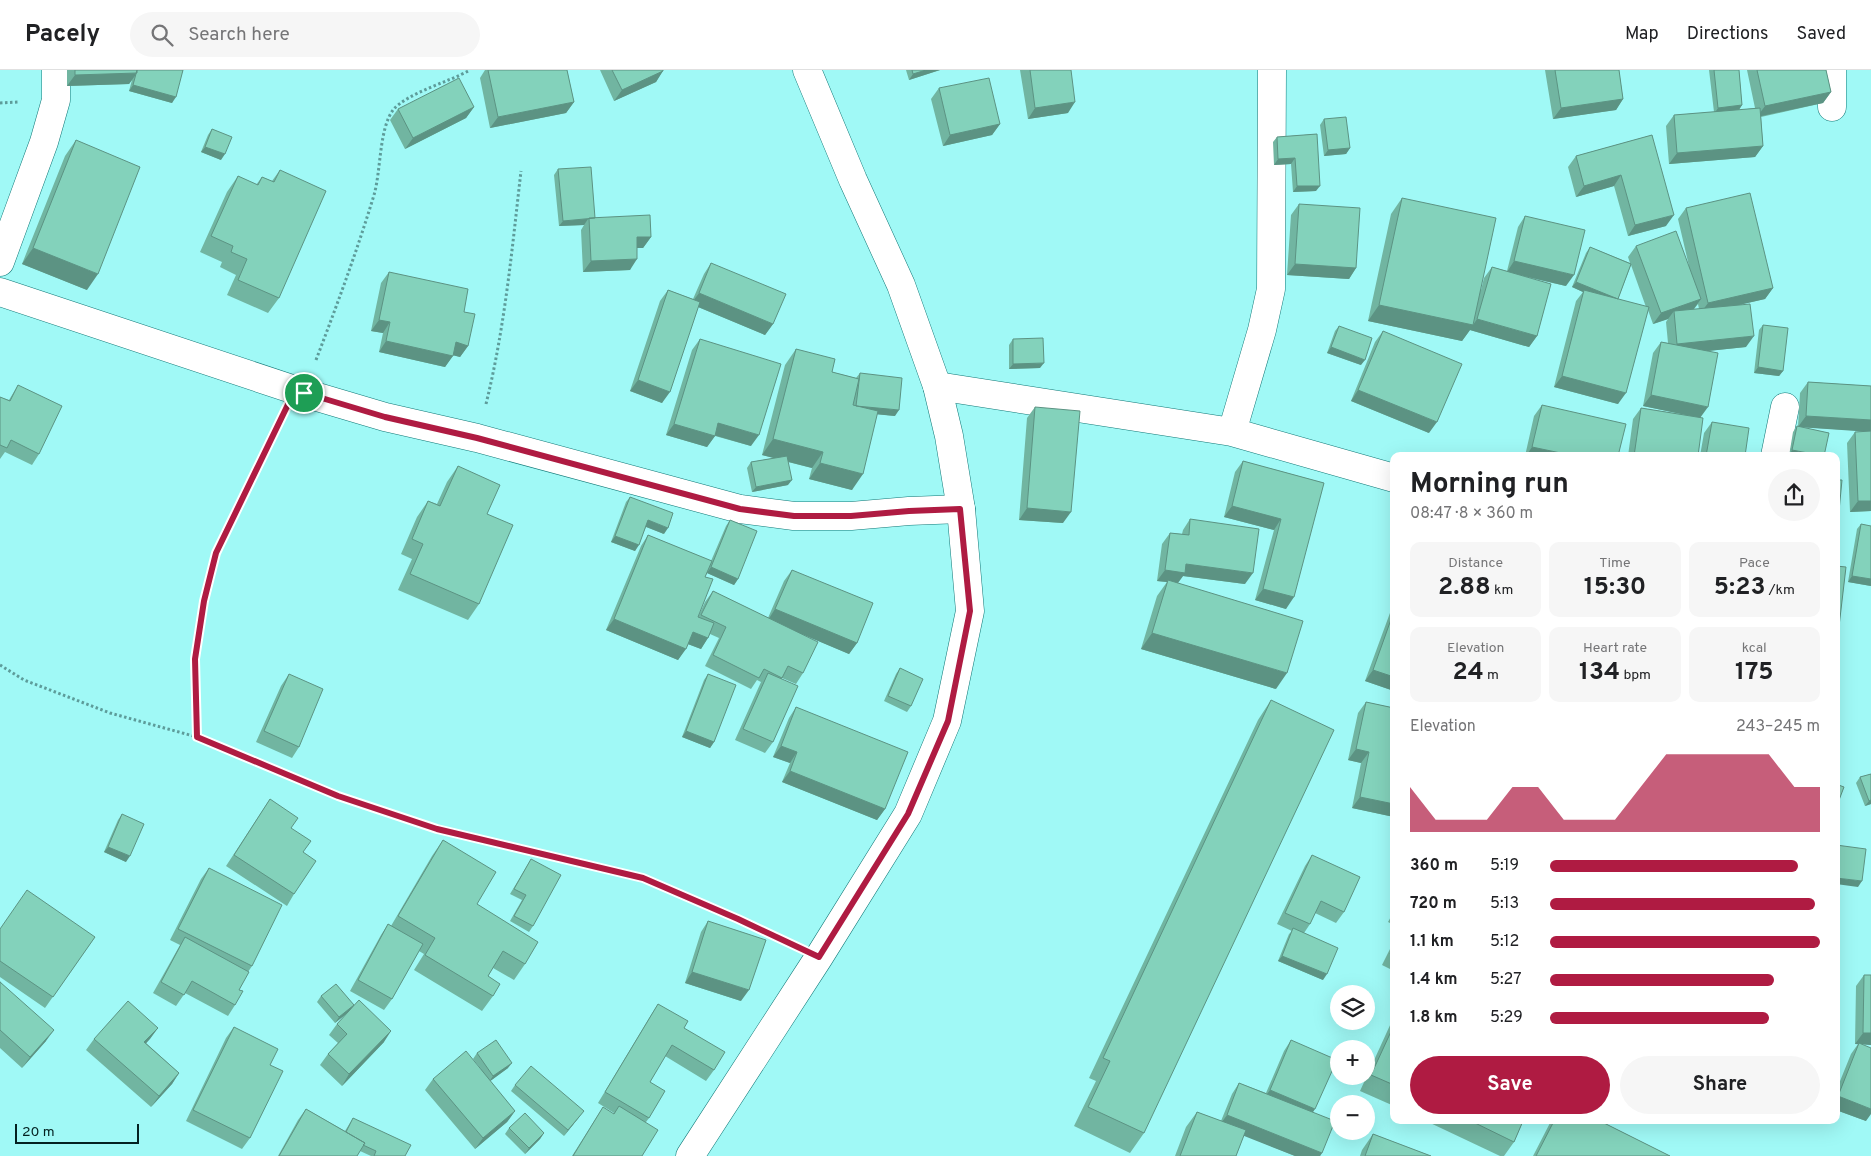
<!DOCTYPE html>
<html lang="en">
<head>
<meta charset="utf-8">
<style>
	body { margin:0; font-family:Overpass,sans-serif; background:#f6f6f6; color:#202124; height:100vh; display:flex; flex-direction:column; font-size:19px; white-space:nowrap }
	* { box-sizing:border-box; margin:0 }
	p { font-size:16px; color:#757577 }
	.icon { flex:none; width:28px; height:28px; fill:none; stroke:currentColor; stroke-width:2; stroke-linecap:round; stroke-linejoin:round }
	.map { position:relative; flex:1; overflow:hidden }
	.details { position:absolute; left:1390px; top:382px; width:450px; height:672px; display:flex; flex-direction:column; background:#fff; border-radius:10px; box-shadow:0 5px 20px #0002 }
	.details>* { flex:none }
	.controls { position:absolute; left:1330px; top:915px; display:grid; gap:10px }
	.controls a { display:grid; place-items:center; width:45px; height:45px; border-radius:50%; background:#fff; box-shadow:0 5px 20px #0002; font-size:25px }
	.scale { position:absolute; left:15px; bottom:12px; width:124px; box-sizing:border-box; padding-left:5px; border:2px solid #042120; border-top:0; font-size:14px; line-height:18px; white-space:nowrap; color:#042120; -webkit-text-stroke:4px #a0f9f6; paint-order:stroke }
	.pin { position:absolute; display:grid; place-items:center; width:42px; height:42px; color:#fff; margin:-21px; border:2px solid #fff; border-radius:50%; box-shadow:0 1px 5px #0007 }
	.round { display:grid; place-items:center; flex:none; width:52px; height:52px; border-radius:26px; background:#f6f6f6 }
	.head { display:flex; align-items:center; justify-content:space-between; height:85px; padding:0 20px }
	h1 { font-size:28px; font-weight:700; line-height:38px }
	.metrics { display:grid; grid-template-columns:repeat(3,1fr); gap:8px; height:85px; padding:5px 20px }
	.metrics div { display:grid; align-content:center; border-radius:10px; background:#f6f6f6; text-align:center }
	.metrics b { font-size:25px; font-weight:700 }
	.metrics small { font-size:14px; font-weight:400 }
	.metrics p { font-size:14px }
	.chart { height:140px; padding:10px 20px }
	.chart p { display:flex; justify-content:space-between }
	.chart svg { width:100%; height:90px; margin-top:5px; fill:#af1b42; opacity:.7 }
	.primary-button { display:flex; gap:10px; margin-top:auto; padding:10px 20px }
	.primary-button a { flex:1; height:58px; border-radius:30px; background:#af1b42; color:#fff; font-size:20px; font-weight:700; line-height:58px; text-align:center }
	.primary-button a+a { background:#f6f6f6; color:#202124 }
	ul { padding:0 20px; list-style:none; font-size:16px }
	li { display:grid; grid-template-columns:80px 60px 1fr; align-items:center; height:38px }
	li i { height:12px; border-radius:6px; background:#af1b42 }
	header { display:flex; align-items:center; gap:30px; box-sizing:border-box; height:70px; padding:0 25px; background:#fff; border-bottom:1px solid #e0e0e0 }
	header strong { font-size:24px }
	nav { display:flex; gap:28px; margin-inline-start:auto; font-size:18px }
	.search { width:350px; height:45px; background:#f6f6f6; display:flex; align-items:center; gap:12px; box-sizing:border-box; padding:0 18px; border-radius:28px; color:#757577; font-size:19px }
	.map>svg:first-child { display:block }
	.lines { fill:none; stroke-linecap:round; stroke-linejoin:round }
	.minor-casing { stroke:#117877; stroke-width:29 }
	.tertiary-casing { stroke:#117877; stroke-width:29 }
	.path { stroke:#5d9c9a; stroke-width:3; stroke-dasharray:2.5 2.5; stroke-linecap:butt }
	.minor { stroke:#fff; stroke-width:28 }
	.tertiary { stroke:#fff; stroke-width:28 }
	.wall { fill:#71b5a1; fill-rule:evenodd }
	.shaded-wall { fill:#5c9383 }
	.building { fill:#83d2bb; stroke:#5c9383 }
	.route-casing { stroke:#fff; stroke-width:10 }
	.route { stroke:#af1b42; stroke-width:6 }
</style>
</head>
<body>
<header>
<strong>Pacely</strong>
<div class="search"><svg class="icon" aria-label="search" viewBox="0 0 24 24"><circle cx="10" cy="10" r="6"/><path d="M15 15l6 6"/></svg>Search here</div>
<nav><a>Map</a><a>Directions</a><a>Saved</a></nav>
</header>
<div class="map">
<svg width="1871" height="1086" viewBox="0 0 1871 1086">
	<rect width="100%" height="100%" fill="#a0f9f6"/>
	<g class="lines">
		<defs>
			<path id="minor" d="M1832,0V37
				M0,192L44,72L56,30V0
				M0,222L304,323L385,347L477,368L740,439L794,446H851L909,441L961,439
				M937,316L1232,362L1394,408
				M1232,362L1262,260L1271,219L1272,0
				M1775,386L1785,337"/>
			<path id="tertiary" d="M690,1086L819,887L908,744L947,651L970,541L961,439L949,366L937,316L901,215L853,110L807,0"/>
		</defs>
		<use href="#minor" class="minor-casing"/>
		<use href="#tertiary" class="tertiary-casing"/>
		<path class="path" d="M0,33L18,32
			M316,290C337,235 357,181 374,125C381,101 379,59 393,40C407,23 449,12 470,0
			M486,334C505,257 512,179 521,101
			M0,595L24,610L110,643L197,667L338,726L437,759L643,808L787,872
			M197,667L195,589L203,531L217,483L280,352"/>
		<use href="#minor" class="minor"/>
		<use href="#tertiary" class="tertiary"/>
	</g>
	<path class="wall" d="M67,0H183L172,33L129,21L132,10L129,14L67,16Z
		M485,0H567L574,32L566,43L490,58L480,8Z
		M600,0H663L656,12L614,31Z
		M906,0H940L909,10Z
		M1020,0H1071L1068,43L1028,49Z
		M1545,0H1619L1623,29L1616,40L1553,49Z
		M1709,0H1739L1742,35L1739,40L1755,38L1747,0H1826L1831,22L1823,33L1761,47L1763,76L1755,87L1669,94L1666,56L1674,45L1714,42Z
		M939,18L1000,54L992,65L943,76L931,29Z
		M474,37L466,48L405,79L390,50L398,39Z
		M1324,49L1350,78L1346,84L1324,86L1320,55Z
		M212,59L221,90L201,82L208,65Z
		M1317,64L1316,121L1293,122L1291,94L1274,95L1273,72L1277,67Z
		M1652,65L1666,156L1628,166L1614,116L1576,127L1568,97L1576,86Z
		M76,70L87,220L22,194L65,86Z
		M558,99L595,148L651,167L643,178H637L630,200L583,202L581,160L584,155L559,156L554,105Z
		M280,100L279,228L268,243L227,225L236,205L220,197L222,192L200,182L227,122L238,106L256,115L262,107L272,111Z
		M1402,128L1481,220L1484,208L1492,197L1507,201L1518,157L1525,146L1566,216L1518,205L1537,266L1529,277L1470,260L1462,271L1368,251L1391,144Z
		M1299,134L1356,198L1349,209L1287,205L1291,145Z
		M1686,138L1773,218L1765,229L1742,234L1746,277L1707,281L1700,348L1698,386H1628L1633,349L1641,338L1686,345L1643,336L1653,283L1661,272L1668,273L1666,252L1668,249L1653,254L1648,240L1618,334L1554,317L1576,231L1583,222L1572,217L1586,183L1590,177L1630,193L1628,187L1636,176L1689,196L1678,149ZM1631,195L1646,237L1618,229ZM1698,234L1699,239H1694Z
		M711,193L773,254L765,265L698,237L662,333L630,321L660,231L668,220L693,229L704,204Z
		M389,202L464,242L468,276L460,287L453,285L445,297L379,282L383,263L371,261L381,213Z
		M1763,255L1783,301L1779,306L1754,303L1759,260Z
		M1339,256L1361,295L1327,283L1335,261Z
		M1383,261L1429,363L1351,331L1375,272Z
		M700,269L751,376L715,366L707,377L666,365L692,280Z
		M1013,269L1040,298L1009,299V275Z
		M796,279L832,302L856,308L860,303L895,346L877,344L852,420L809,409L812,398L788,392V415L752,422L747,398L751,392L774,388L762,385L785,295Z
		M1808,312L1871,316V441L1850,442L1847,373L1855,362L1865,361L1800,357L1829,363L1789,386L1793,362L1797,356L1798,357L1800,323Z
		M18,315L39,384L32,395L5,382L0,389V327L9,330Z
		M1542,335L1618,386H1525L1534,346Z
		M1035,337L1063,453L1019,450L1027,348Z
		M1712,352L1745,386H1700L1704,363Z
		M1243,391L1324,413L1286,539L1255,530L1274,460L1224,447L1235,402Z
		M458,396L487,444L479,534L468,550L398,520L412,489L401,484L417,447L428,431L437,434L447,412Z
		M630,427L664,464L646,457L635,481L611,472L626,432Z
		M1190,449L1245,514L1183,506L1178,513L1276,619L1141,579L1157,526L1167,512L1157,511L1162,474L1170,463L1182,464L1183,460Z
		M730,450L738,509L734,515L707,503L705,507L698,547L705,532L713,521L768,548L784,511L792,500L857,573L849,584L800,563L803,603L796,614L782,608V609L773,672L765,683L735,670L761,612L757,610L751,619L705,596L719,568L710,564L701,579L688,574L678,590L606,560L641,476L648,465L711,491L726,456Z
		M1861,454L1871,456V516L1848,512L1857,459Z
		M1394,532V621L1365,611Z
		M900,598L911,636L907,642L884,631L896,604Z
		M289,604L299,677L292,688L256,672L281,616Z
		M708,604L714,672L710,678L682,667L704,610Z
		M1271,630L1144,1063L1130,1083L1074,1056L1096,1011L1089,1008L1258,650Z
		M1366,632L1394,638V747L1352,738L1361,693L1348,690L1358,643Z
		M796,637L885,739L877,750L782,712L790,693L773,687L789,648Z
		M1871,704V734L1865,736L1856,713L1860,707Z
		M270,729L291,758L303,782L294,824L287,836L226,796Z
		M122,744L126,792L104,782L118,750Z
		M443,770L477,834L525,894L514,910L493,898L488,906L493,926L482,941L414,900L424,884L419,881L392,929L384,940L350,921L381,865L388,854L391,856L432,786Z
		M1312,785L1344,842L1336,853L1315,843L1310,854L1304,863L1323,910L1278,891L1289,864L1292,861L1277,854L1305,796Z
		M531,789L533,856L529,862L510,851L522,830L510,824Z
		M209,798L252,896L248,902L239,920L235,935L228,946L185,923L176,936L153,923L180,875L170,870L201,809Z
		M1394,841V855L1388,852Z
		M708,851L741,931L685,913L701,862Z
		M0,859L95,867L45,938L0,907Z
		M1394,871V901L1382,895Z
		M1864,905H1871V975L1863,974L1866,1051L1836,1040V1021L1851,984L1858,974H1855L1856,916Z
		M0,911L46,971L22,998L0,978Z
		M321,926L354,935L350,940L384,972L342,1016L320,995L328,984L338,973L329,965L337,954L349,941L335,953L317,932Z
		M658,934L684,958L714,1000L706,1011L665,986L650,1012L649,1048L646,1052L642,1086H572L603,1037L613,1044L614,1043L598,1033L651,945Z
		M1394,949V1036L1360,1021L1391,953Z
		M234,957L270,995L250,1068L242,1079L186,1051L226,968Z
		M158,958L146,973L179,1003L172,1014L151,1037L86,980L94,969Z
		M1291,970L1313,1042L1322,1083L1320,1086H1295L1244,1065L1236,1086H1175L1186,1057L1197,1042L1221,1051L1232,1024L1239,1013L1266,1023L1284,981Z
		M477,983L508,998L490,1011L515,1041L507,1052L475,1079L425,1020L433,1009L481,999L473,989Z
		M515,1015L580,1046L564,1066L511,1021Z
		M306,1039L345,1061L353,1048L405,1086H371L360,1081L357,1086H278L298,1050Z
		M1426,1051H1523L1514,1072L1504,1086H1500Z
		M1551,1051H1600L1670,1086H1533Z
		M509,1058L544,1063L540,1069L525,1084L505,1064Z
		M1373,1064L1431,1086H1360L1362,1080Z"/>
	<path class="shaded-wall" d="M926,0H940L909,10L913,4Z
		M663,1L656,12L614,31L622,20Z
		M137,3L129,14L67,16L75,5Z
		M133,15L176,27L172,33L129,21Z
		M1831,22L1823,33L1757,47L1765,36Z
		M1623,29L1616,40L1553,49L1561,38Z
		M574,32L566,43L490,58L498,47Z
		M1075,32L1068,43L1028,49L1035,38Z
		M1742,35L1738,41L1714,44L1718,38Z
		M474,37L466,48L405,79L413,68Z
		M1000,54L992,65L943,76L950,65Z
		M1763,76L1755,87L1669,94L1677,83Z
		M205,77L225,84L221,90L201,82Z
		M1350,78L1346,84L1324,86L1328,80Z
		M1295,88L1291,94L1274,95L1278,89Z
		M1621,105L1614,116L1576,127L1584,116Z
		M1297,116H1320L1316,121L1293,122Z
		M1674,145L1666,156L1628,166L1635,155Z
		M588,149L584,155L559,156L563,151Z
		M637,167H651L643,178H629Z
		M33,178L98,204L87,220L22,194Z
		M637,189L630,200L583,202L591,191Z
		M1514,191L1574,205L1566,216L1507,202Z
		M1295,194L1356,198L1349,209L1287,205Z
		M1576,212L1618,229L1584,220L1583,222L1572,217Z
		M1773,218L1765,229L1700,244L1708,233Z
		M699,223L773,254L765,265L691,234Z
		M1701,229L1693,240L1674,241L1668,249L1653,254L1661,243Z
		M1379,235L1473,255L1477,249L1537,266L1529,277L1470,260L1462,271L1368,251Z
		M379,250L390,252L383,263L371,261Z
		M1754,266L1746,277L1670,285L1677,274Z
		M386,271L453,286L445,297L379,282Z
		M456,272L468,276L460,287L448,284Z
		M1331,277L1365,290L1361,295L1327,283Z
		M1044,293L1040,298L1009,299L1013,294Z
		M1758,297L1783,301L1779,306L1754,303Z
		M1562,306L1626,323L1618,334L1554,317Z
		M638,310L670,322L662,333L630,321Z
		M1358,320L1437,352L1429,363L1351,331Z
		M1651,325L1708,337L1700,348L1643,336Z
		M856,336L899,340L895,346L852,342Z
		M1806,346L1871,350V362L1798,357Z
		M718,353L759,365L751,376L710,364Z
		M674,354L715,366L707,377L666,365Z
		M773,369L823,382L812,398L762,385Z
		M1532,377L1575,386H1526Z
		M1792,380L1823,386H1789Z
		M820,393L863,404L852,420L809,409Z
		M792,410L788,415L752,422L756,417Z
		M1858,431H1871V441L1850,442Z
		M1232,436L1281,449L1274,460L1224,447Z
		M1027,438L1071,442L1063,453L1019,450Z
		M648,450L668,458L664,464L644,456Z
		M615,466L639,475L635,481L611,472Z
		M1186,494L1253,503L1245,514L1183,506L1177,514L1168,510L1167,512L1157,511L1165,500Z
		M711,497L738,509L734,515L707,503Z
		M1852,506L1871,509V516L1848,512Z
		M1263,519L1294,527L1286,539L1255,530Z
		M775,539L857,573L849,584L768,550Z
		M614,549L686,579L678,590L606,560Z
		M693,562L708,568L701,579L685,573Z
		M1152,563L1287,603L1276,619L1141,579Z
		M1373,600L1394,607V621L1365,611Z
		M686,661L714,672L710,678L682,667Z
		M781,676L797,682L790,693L773,687Z
		M1356,679L1369,682L1361,693L1348,690Z
		M790,701L885,739L877,750L782,712Z
		M1360,727L1394,734V747L1352,738Z
		M1871,730V734L1865,736L1869,731Z
		M108,777L130,786L126,792L104,782Z
		M1836,808L1862,811L1858,817L1836,814Z
		M1282,886L1327,904L1323,910L1278,891Z
		M692,902L749,920L741,931L685,913Z
		M354,935L350,941L335,953L339,947Z
		M158,958L150,969L137,983L144,972Z
		M54,960L46,971L22,998L30,987Z
		M391,961L384,972L342,1016L349,1004Z
		M1863,963H1871V975L1855,974Z
		M512,993L508,998L489,1012L493,1006Z
		M179,1003L172,1014L151,1037L159,1026Z
		M1270,1020L1315,1039L1308,1050L1262,1031Z
		M1838,1026L1871,1039V1044L1866,1051L1836,1040V1028Z
		M515,1041L507,1052L475,1079L483,1068Z
		M584,1041L564,1066L568,1060Z
		M1227,1045L1322,1083L1320,1086H1295L1219,1056Z
		M544,1063L540,1069L525,1084L529,1078Z"/>
	<path class="building" d="M75,0H137V3L75,5Z
		M137,0H183L176,27L133,15Z
		M488,0H567L574,32L498,47Z
		M612,0H663V1L622,20Z
		M912,0H926L913,4Z
		M1030,0H1071L1075,32L1035,38Z
		M1555,0H1619L1623,29L1561,38Z
		M1714,0H1739L1742,35L1718,38Z
		M1757,0H1826L1831,22L1765,36Z
		M459,8L474,37L413,68L398,39Z
		M989,8L1000,54L950,65L939,18Z
		M1760,38L1763,76L1677,83L1674,45Z
		M1346,47L1350,78L1328,80L1324,49Z
		M212,59L232,67L225,84L205,77Z
		M1317,64L1320,116H1297L1295,88L1278,89L1277,67Z
		M1652,65L1674,145L1635,155L1621,105L1584,116L1576,86Z
		M76,70L140,97L98,204L33,178Z
		M591,97L595,148L563,151L558,99Z
		M280,100L326,121L279,228L238,210L247,189L231,182L233,176L211,166L238,106L258,115L262,107L274,112Z
		M1750,123L1773,218L1708,233L1686,138Z
		M1402,128L1496,148L1473,255L1379,235Z
		M1299,134L1360,138L1356,198L1295,194Z
		M650,145L651,167H637V189L591,191L589,148Z
		M1525,146L1585,160L1574,205L1514,191Z
		M1676,161L1701,229L1661,243L1636,176Z
		M1590,177L1631,194L1618,229L1576,212Z
		M711,193L786,224L773,254L699,223Z
		M1492,197L1551,214L1537,266L1477,249Z
		M389,202L468,219L464,242L475,244L468,276L456,272L453,286L386,271L390,252L379,250Z
		M668,220L700,232L670,322L638,310Z
		M1584,220L1649,237L1626,323L1562,306Z
		M1750,234L1754,266L1677,274L1674,241Z
		M1763,255L1788,258L1783,301L1758,297Z
		M1339,256L1372,268L1365,290L1331,277Z
		M1383,261L1462,294L1437,352L1358,320Z
		M1043,268L1044,293L1013,294V269Z
		M700,269L781,294L759,365L718,353L715,366L674,354Z
		M1661,272L1718,283L1708,337L1651,325Z
		M796,279L835,289L832,302L859,309L853,335L878,341L863,404L820,393L823,382L773,369Z
		M860,303L902,308L899,340L856,336Z
		M1808,312L1871,316V350L1806,346Z
		M18,315L62,336L39,384L11,370L7,378L0,375V327L10,331Z
		M1542,335L1626,354L1618,386H1575L1532,377Z
		M1035,337L1080,341L1071,442L1027,438Z
		M1641,338L1703,348L1698,386H1634Z
		M1712,352L1749,358L1745,386H1706Z
		M1797,356L1829,363L1824,386L1792,380Z
		M1871,361V431H1858L1855,362Z
		M787,386L792,410L756,417L751,392Z
		M1243,391L1324,413L1294,527L1263,519L1281,449L1232,436Z
		M458,396L500,415L487,444L513,455L479,534L410,504L423,474L412,469L428,431L440,436Z
		M1836,410H1842L1839,441H1836Z
		M630,427L673,443L668,458L648,450L639,475L615,466Z
		M1190,449L1259,459L1253,503L1186,494L1185,503L1165,500L1170,463L1189,465Z
		M730,450L757,461L738,509L711,497Z
		M1861,454L1871,456V509L1852,506Z
		M648,465L712,491L705,507L713,509L698,547L714,553L708,568L693,562L686,579L614,549Z
		M1836,496L1846,497L1838,565H1836Z
		M792,500L873,533L857,573L775,539Z
		M1168,510L1303,551L1287,603L1152,563Z
		M713,521L818,572L803,603L788,596L782,608L764,599L759,608L713,585L726,557L701,545Z
		M1394,541V607L1373,600Z
		M900,598L923,609L911,636L888,626Z
		M768,603L798,616L773,672L743,659Z
		M289,604L323,619L299,677L264,661Z
		M708,604L736,615L714,672L686,661Z
		M1271,630L1334,660L1144,1063L1088,1037L1110,991L1103,988Z
		M1366,632L1394,638V734L1360,727L1369,682L1356,679Z
		M796,637L908,682L885,739L790,701L797,682L781,676Z
		M1871,704V730L1869,731L1860,707Z
		M1836,714L1844,717L1836,738Z
		M270,729L298,748L291,758L311,771L303,782L316,791L294,824L234,785Z
		M122,744L144,754L130,786L108,777Z
		M443,770L496,802L477,834L538,872L525,894L503,881L488,906L500,914L493,926L425,885L435,868L398,846Z
		M1836,775L1866,779L1862,811L1836,808Z
		M1312,785L1360,807L1344,842L1321,831L1310,854L1285,843Z
		M531,789L561,805L533,856L514,846L526,825L514,819Z
		M209,798L282,835L252,896L178,859Z
		M27,820L95,867L53,927L0,891V859Z
		M708,851L766,870L749,920L692,902Z
		M388,854L423,874L392,929L358,910Z
		M1293,858L1338,878L1327,904L1282,886Z
		M185,867L249,902L239,920L243,921L235,935L192,911L184,925L161,912Z
		M1394,876V886L1390,884Z
		M1864,905H1871V963H1863Z
		M0,912L54,960L30,987L0,960Z
		M336,914L354,935L339,947L321,926Z
		M359,930L391,961L349,1004L328,984L347,964L337,954Z
		M128,931L158,958L144,972L179,1003L159,1026L94,969Z
		M658,934L688,951L684,958L725,982L714,1000L672,975L650,1012L665,1021L649,1048L605,1022Z
		M1394,955V1015L1371,1005Z
		M234,957L278,979L270,995L283,1001L250,1068L193,1040Z
		M496,970L512,993L493,1006L477,983Z
		M1291,970L1337,990L1315,1039L1270,1020Z
		M1859,973L1871,978V1039L1838,1026Z
		M466,981L515,1041L483,1068L433,1009Z
		M531,996L584,1041L568,1060L515,1015Z
		M1239,1013L1335,1051L1322,1083L1227,1045Z
		M619,1036L658,1060L642,1086H573L603,1037L614,1044Z
		M306,1039L365,1073L357,1086H279Z
		M1197,1042L1246,1060L1236,1086H1180Z
		M525,1043L544,1063L529,1078L509,1058Z
		M353,1048L411,1075L405,1086H374L376,1081L363,1075L365,1073L346,1062Z
		M1471,1051H1523L1514,1072Z
		M1554,1051H1600L1670,1086H1536Z
		M1373,1064L1431,1086H1365Z"/>
	<g class="lines">
		<defs>
			<path id="route" d="M295,320L385,347L477,368L740,439L794,446H851L909,441L960,439L970,541L948,651L908,744L819,887L738,849L643,808L437,759L338,726L197,667L195,589L204,531L216,483Z"/>
		</defs>
		<use href="#route" class="route-casing"/>
		<use href="#route" class="route"/>
	</g>
</svg>
<div class="controls">
<a><svg class="icon" aria-label="layers" viewBox="0 0 24 24"><path d="M12 4l9 5-9 5-9-5zM3 14l9 5 9-5"/></svg></a>
<a>+</a>
<a>−</a>
</div>
<div class="scale">20 m</div>
<div class="pin" style="left:304px;top:323px;background:#1e9e55"><svg class="icon" aria-label="arrive" viewBox="0 0 24 24"><path d="M6 21V4h12l-3 4 3 4H6"/></svg></div>
<section class="details">
<div class="head"><div><h1>Morning run</h1><p>08:47 · 8 × 360 m</p></div><a class="round"><svg class="icon" aria-label="share" viewBox="0 0 24 24"><path d="M12 15V3M7 8l5-5 5 5M5 13v7h14v-7"/></svg></a></div>
<div class="metrics">
<div><p>Distance</p><b>2.88<small> km</small></b></div>
<div><p>Time</p><b>15:30</b></div>
<div><p>Pace</p><b>5:23<small> /km</small></b></div>
</div>
<div class="metrics">
<div><p>Elevation</p><b>24<small> m</small></b></div>
<div><p>Heart rate</p><b>134<small> bpm</small></b></div>
<div><p>kcal</p><b>175</b></div>
</div>
<div class="chart"><p><span>Elevation</span>243–245 m</p>
<svg viewBox="0 0 160 44" preserveAspectRatio="none"><path d="M0 44V22L10 38L20 38L30 38L40 22L50 22L60 38L70 38L80 38L90 22L100 6L110 6L120 6L130 6L140 6L150 22L160 22V44z"/></svg>
</div>
<ul>
<li><b>360 m</b>5:19<i style="width:92%"></i></li>
<li><b>720 m</b>5:13<i style="width:98%"></i></li>
<li><b>1.1 km</b>5:12<i style="width:100%"></i></li>
<li><b>1.4 km</b>5:27<i style="width:83%"></i></li>
<li><b>1.8 km</b>5:29<i style="width:81%"></i></li>
</ul>
<div class="primary-button"><a>Save</a><a>Share</a></div>
</section>
</div>
</body>
</html>
